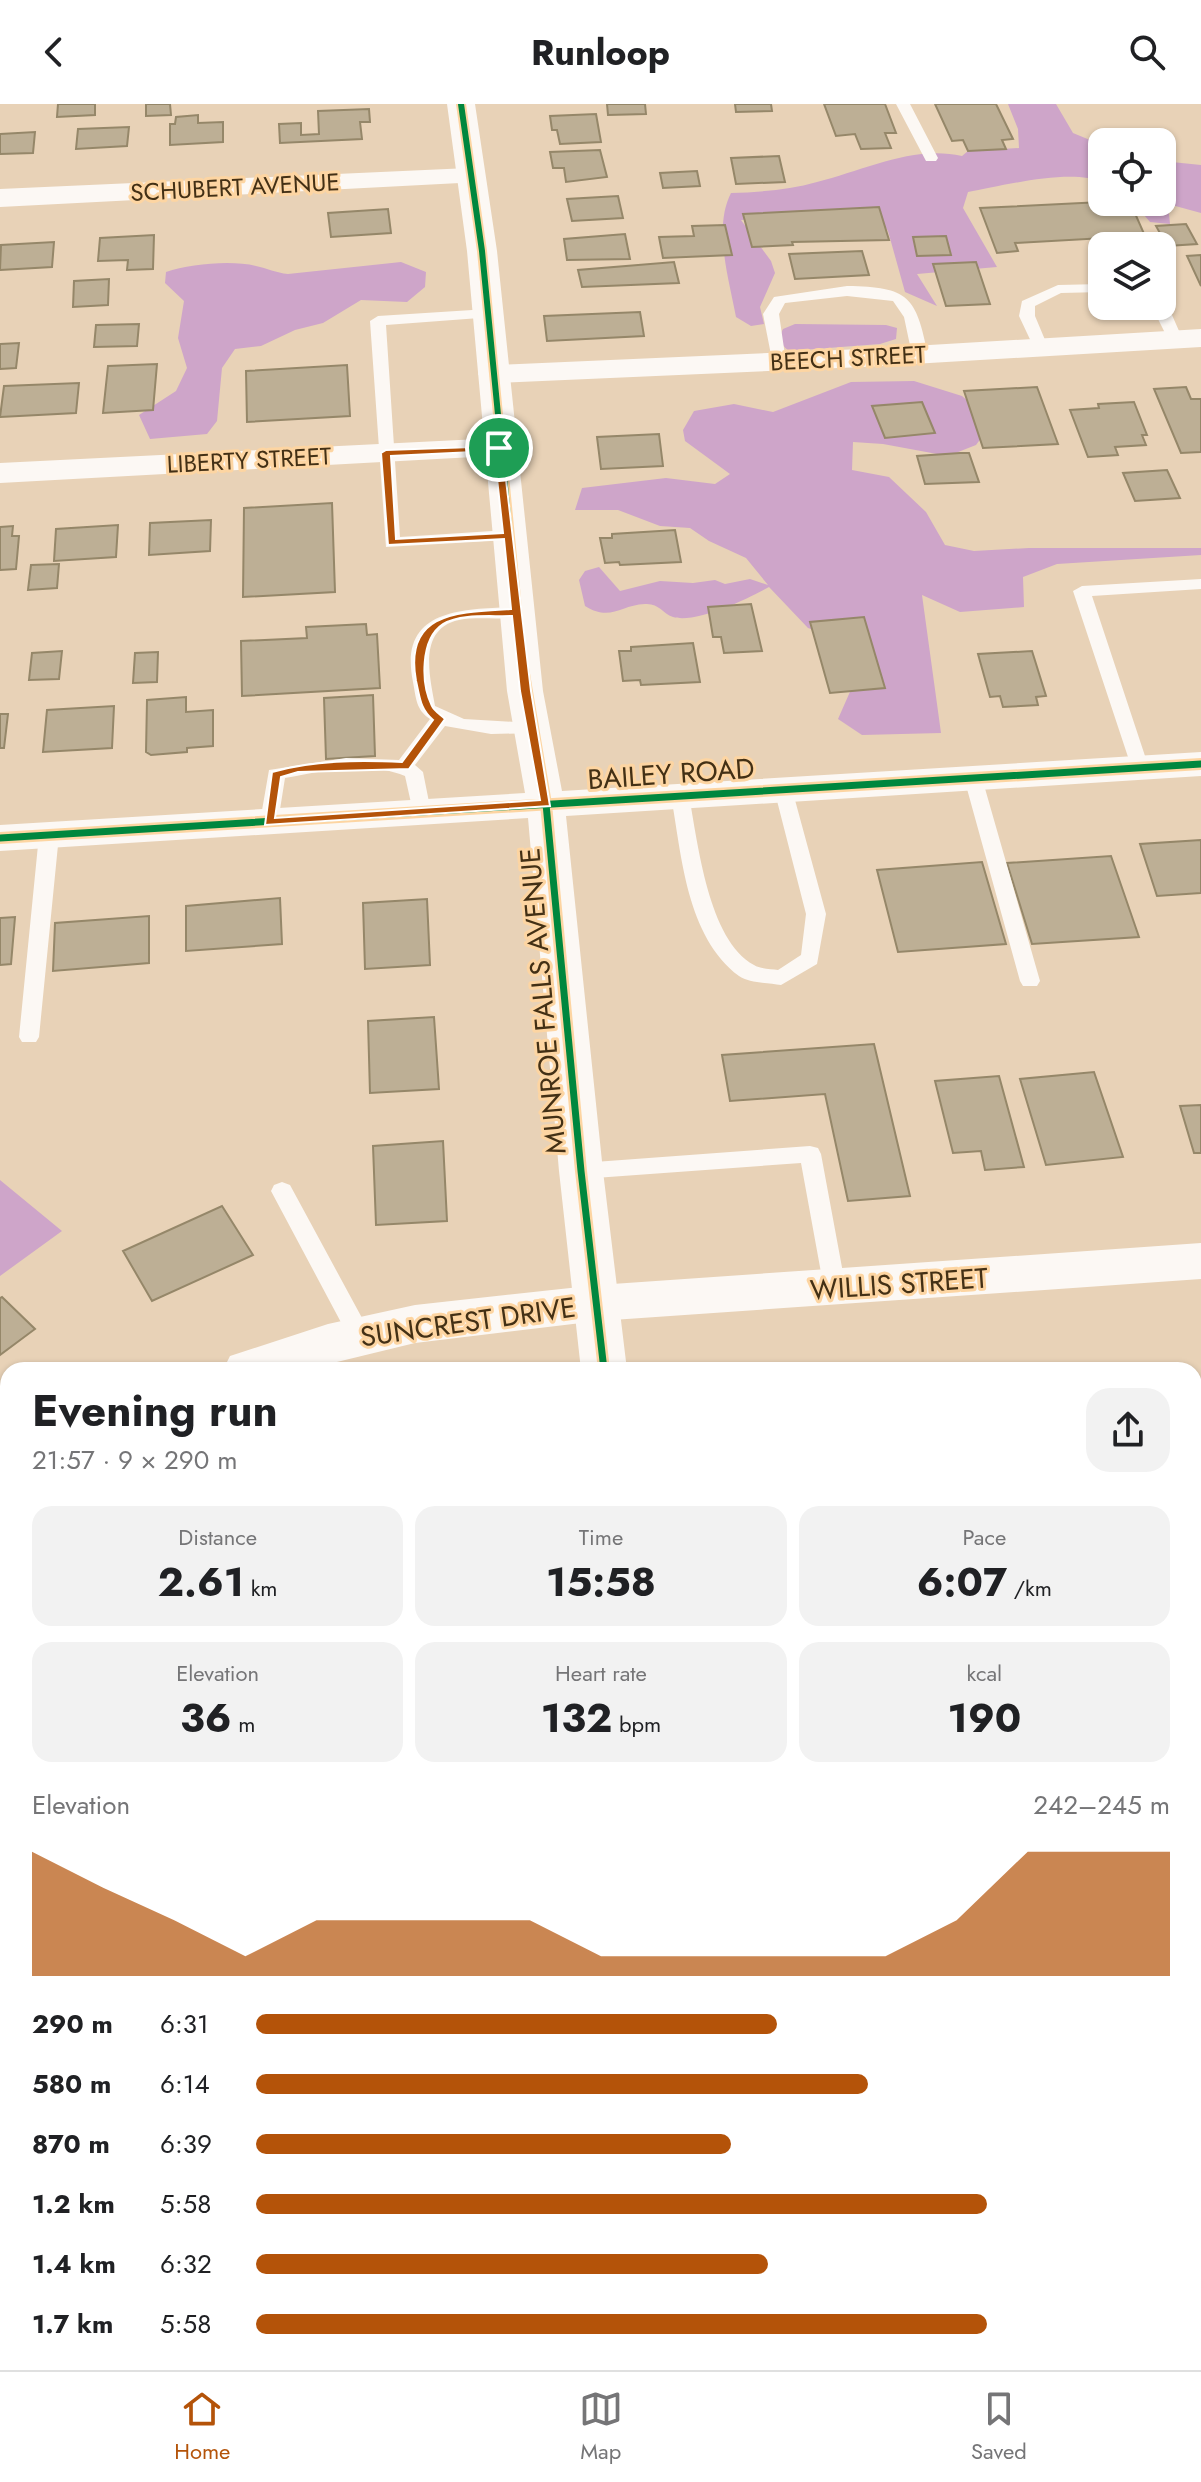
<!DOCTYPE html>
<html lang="en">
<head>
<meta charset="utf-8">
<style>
	body { margin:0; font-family:Jost,sans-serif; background:#f2f2f2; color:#202124; height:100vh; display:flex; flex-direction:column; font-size:30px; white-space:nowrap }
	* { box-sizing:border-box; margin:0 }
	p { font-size:26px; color:#757577 }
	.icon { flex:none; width:44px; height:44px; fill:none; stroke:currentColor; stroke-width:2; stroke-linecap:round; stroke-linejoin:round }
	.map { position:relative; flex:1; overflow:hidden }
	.side { position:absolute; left:0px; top:1258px; width:1202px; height:1008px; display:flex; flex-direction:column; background:#fff; border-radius:24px 24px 0 0; box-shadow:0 2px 6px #0004 }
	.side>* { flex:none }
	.controls { position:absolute; left:1088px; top:24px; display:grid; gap:16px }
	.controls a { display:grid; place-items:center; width:88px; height:88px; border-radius:16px; background:#fff; box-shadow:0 2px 6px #0004; font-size:40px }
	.pin { position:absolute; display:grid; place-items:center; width:68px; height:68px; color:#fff; margin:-34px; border:4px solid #fff; border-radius:50%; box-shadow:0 2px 8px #0007 }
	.round { display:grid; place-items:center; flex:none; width:84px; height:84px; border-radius:24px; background:#f2f2f2 }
	.overview { display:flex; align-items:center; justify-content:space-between; height:136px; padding:0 32px }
	h1 { font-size:44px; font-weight:700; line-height:60px }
	.stats { display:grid; grid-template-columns:repeat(3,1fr); gap:12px; height:136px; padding:8px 32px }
	.stats div { display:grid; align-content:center; border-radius:20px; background:#f2f2f2; text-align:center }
	.stats b { font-size:40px; font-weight:700 }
	.stats small { font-size:22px; font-weight:400 }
	.stats p { font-size:22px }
	.chart { height:224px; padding:16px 32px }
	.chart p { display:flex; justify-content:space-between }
	.chart svg { width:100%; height:144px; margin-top:8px; fill:#b45309; opacity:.7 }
	ul { padding:0 32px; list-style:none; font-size:26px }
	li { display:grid; grid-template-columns:128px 96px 1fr; align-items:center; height:60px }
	li i { height:20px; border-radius:10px; background:#b45309 }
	header { display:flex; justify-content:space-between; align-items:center; height:104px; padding:0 32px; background:#fff; font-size:36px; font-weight:700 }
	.tab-bar { display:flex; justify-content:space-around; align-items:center; height:112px; border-top:2px solid #e0e0e0; background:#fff; font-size:22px; color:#757577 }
	.tab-bar a { display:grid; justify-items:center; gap:4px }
	.tab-bar .current { color:#b45309 }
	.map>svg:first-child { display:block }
	.forest { fill:#cea5c9 }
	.building { fill:#bdaf95; stroke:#958769; stroke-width:2 }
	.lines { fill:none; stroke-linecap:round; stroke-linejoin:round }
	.service { fill:#fcf8f4; fill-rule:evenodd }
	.minor { fill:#fcf8f4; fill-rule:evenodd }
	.tertiary { fill:#fcf8f4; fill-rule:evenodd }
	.cycleway-far1-casing { stroke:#fdd5a2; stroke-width:10 }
	.cycleway-casing { stroke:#fdd5a2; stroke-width:12 }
	.cycleway-far1 { stroke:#00873e; stroke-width:6 }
	.cycleway { stroke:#00873e; stroke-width:7 }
	.route { fill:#b45309; stroke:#fff; stroke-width:2; fill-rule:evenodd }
	.labels { text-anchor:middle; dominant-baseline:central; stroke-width:6; stroke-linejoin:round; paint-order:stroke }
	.far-street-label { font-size:24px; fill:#433015; stroke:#fdd5a2 }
	.street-label { font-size:28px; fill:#433015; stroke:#fdd5a2 }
</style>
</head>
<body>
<header><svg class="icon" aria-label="back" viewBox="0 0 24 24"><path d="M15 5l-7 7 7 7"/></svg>Runloop<svg class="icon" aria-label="search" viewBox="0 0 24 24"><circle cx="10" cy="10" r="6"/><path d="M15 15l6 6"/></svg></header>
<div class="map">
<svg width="1201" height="2266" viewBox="0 0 1201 2266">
	<rect width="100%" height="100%" fill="#e8d2b7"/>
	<path class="forest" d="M1008,0H1056L1073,29L1102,41V78C1071,64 1001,82 968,88L963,104L997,163L917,170L937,202L905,188L888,127L880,115L843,109L741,116L771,157L775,169L760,203L764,220L751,222L736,213C729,175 713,124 731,89C760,88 789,86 817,78C865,66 913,41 962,52L968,47L1019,44L1018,25Z
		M1162,57L1201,61V109L1168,100L1170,120L1150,118L1133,98H1162Z
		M401,158L426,168L425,183L407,198L361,196L323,219L295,226L261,242L235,245L222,264L217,317L207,330L150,335L139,311L176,287L187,264L178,234L184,197L165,179L166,168C190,160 231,156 256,162C267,164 276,169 288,170Z
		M795,220L886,221L897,224L896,235L880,240L789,247C780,240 778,235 783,225Z
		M914,277L962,292L993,318L976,341L948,352L883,340L853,338L852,366L889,373L926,408L945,441L974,447L1029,444H1201V451L1057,460L1023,473L1024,503L960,508L922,491L941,629L862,631L838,615L853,581L860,542L808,524L769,483C749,494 696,520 673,513C662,509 659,499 645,500C620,501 611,518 585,502L579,476L585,467L599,463L620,487L660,477L693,479L715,476L725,480L750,475L768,481L746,454L709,437L690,424L660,422L618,406H575L582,384L666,374L715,380L730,370L685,337L683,326L694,307L734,300L773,308L851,278Z
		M0,1076L62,1127L0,1172Z
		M8,1987V2258H244V2266H0V2003Z"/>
	<path class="building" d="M58,0H95V11L57,13Z
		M146,0H170L171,11L146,12Z
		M607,0H645L646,10L608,11Z
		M735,0H771L772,7L736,8Z
		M824,0H885L896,29H885L891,44L861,45L855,30L836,32Z
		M935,0H996L1013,35L1002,36L1006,45L968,47L963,36L952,37Z
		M369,5L370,18H360L362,35L280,39L279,20L301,19V31L319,30L318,7Z
		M596,10L601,38L560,40L557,26H552L550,12Z
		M198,11V19L223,18V38L170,41V20H175L176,13Z
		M129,23L127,42L76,45L78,25Z
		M35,28L33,49L0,50V30Z
		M600,46L607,73L566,78L564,64H553L550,48Z
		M779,52L785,78L736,80L731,54Z
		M697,67L700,82L663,84L660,69Z
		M618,92L623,114L572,117L567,95Z
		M1102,98H1130L1149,141L1126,142L1122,133L1015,139L1018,147L997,149L980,104Z
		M879,103L889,136L792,138L793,141L752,143L743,110Z
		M388,105L391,129L331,133L328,109Z
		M1186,120L1197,140L1167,142L1156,122Z
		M725,121L732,151L663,154L659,133L694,132L692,122Z
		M625,130L630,155L567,156L564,135Z
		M154,131L153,165L127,166L128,156L98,157L100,134Z
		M946,132L951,151L917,152L913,133Z
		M54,138L52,163L0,166L1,141Z
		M862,147L869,171L795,175L789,150Z
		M1201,151V182L1187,152Z
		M674,158L679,179L582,183L578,166Z
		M976,158L990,200L946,202L933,160Z
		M109,175L108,201L73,203L74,177Z
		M640,208L644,232L547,237L544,212Z
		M139,220L137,242L94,243L96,221Z
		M19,239L16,264L0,265V240Z
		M157,260L153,306L103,309L108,262Z
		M347,261L350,312L247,318L246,267Z
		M79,279L76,309L0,313L4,282Z
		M1037,283L1058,340L983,344L964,287Z
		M1186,283L1191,295H1201V348L1181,349L1154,285Z
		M922,298L935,329L885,334L872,302Z
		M1134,298L1147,331H1142L1146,341L1115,343L1118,351L1088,353L1070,306L1099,304L1098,300Z
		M659,330L663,362L601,365L597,333Z
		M960,349H969L979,378L925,380L917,352Z
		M1167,366L1180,394L1135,397L1123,369Z
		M332,399L335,488L243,493L244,404Z
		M211,416L210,447L149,451L150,419Z
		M118,421L116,453L54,457L56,425Z
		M13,422L12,432H19L16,465L0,466V423Z
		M675,426L681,458L620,461L619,458L605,459L600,434H612V430Z
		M59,460L57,484L28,486L31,461Z
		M751,500L762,547L724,549L721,533H713L708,503Z
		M864,513L885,584L830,589L810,518Z
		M366,520L367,531L377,530L380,584L242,592L241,537L307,534L306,523Z
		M693,539L700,578L641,581L640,576L623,577L619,547H631V543Z
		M62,547L59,575L29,576L32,549Z
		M1032,547L1046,592L1036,593L1038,601L1003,603L1000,592L990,593L978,550Z
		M158,548L157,578L133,579L135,549Z
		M373,591L375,652L326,655L324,594Z
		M186,593V608L213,606V642L187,644V648L151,651L146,648L147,596Z
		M114,602L112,644L43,648L47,606Z
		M0,610H8L4,644H0Z
		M1201,736V789L1157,792L1140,740Z
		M1111,752L1139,833L1032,840L1007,759Z
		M982,758L1006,840L898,848L877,766Z
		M280,794L282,840L186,847V802Z
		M427,795L430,861L365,865L363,799Z
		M149,812V859L53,867L55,819Z
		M15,813L11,860L0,861V814Z
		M434,913L439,985L370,989L368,917Z
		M874,940L910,1092L848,1097L825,990L730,997L722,951Z
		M1094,968L1123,1053L1046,1061L1020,975Z
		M999,972L1024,1063L985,1066L981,1047L953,1049L935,977Z
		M1201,1001V1049H1194L1180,1002Z
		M443,1037L447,1117L376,1121L373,1042Z
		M222,1102L253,1151L152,1197L123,1147Z
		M2,1193L35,1225L0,1251V1194Z
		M1201,1519V1599H1199L1194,1583V1520Z
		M0,1668L8,1669V1763L0,1762Z
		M0,1831L8,1832V1894H5L0,1911Z
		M0,2013L8,2014V2035L0,2063Z"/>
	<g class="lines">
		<path class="service" d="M896,0H910L938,54L936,57H926Z
			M1102,180V188L1061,189L1035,202V212L1048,243L1045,246H1035L1019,212L1022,197L1058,181Z
			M847,182C909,183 916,192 928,251L925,254H915L912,251L904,213L893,197L847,192L785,199L779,210L786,258L778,263L773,261L763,210L774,193Z
			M1162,200L1172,211L1183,236L1180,239H1170L1157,213L1147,202Z
			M488,205L493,207V213L386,221L400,433L508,426L516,431L508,436L386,443L370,217L378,212Z
			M1201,475V485L1092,492L1149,664L1147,668H1133L1073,487L1082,482Z
			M516,503L525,508L522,512C502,517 479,512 459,516C417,525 430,573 435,602L464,615L532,619L538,621L541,625L538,629L491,630L445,622L415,661L423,668L431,708L429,713H415L413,708L405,672C370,657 321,667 285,674L278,718L276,723H262L260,718L269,666L346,654L399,656L430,615C416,606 416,594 413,578C398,504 463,505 516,503Z
			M973,668L982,674L1040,877L1037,882H1023L1020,877L964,674Z
			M783,679L792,685L826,810L817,860L781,881C769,879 749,879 739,872C686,832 682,752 671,692L680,686L689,692C698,739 708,836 754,861C760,865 771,865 778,866L801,851L806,810L774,685Z
			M49,724L59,731L39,933L36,938H22L19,933L39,731Z
			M810,1042L818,1044L821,1050L846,1185L843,1191L835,1194L827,1191L824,1185L801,1059L581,1075L573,1073L570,1067L573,1061L581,1059Z
			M282,1078L290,1081L368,1225L371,1232L368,1239L360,1241L352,1239L271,1087L274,1081Z"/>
		<path class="minor" d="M469,64L479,66L483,72L479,78L0,103V85Z
			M1201,225V243L862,263L494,279L483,277L478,270L483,263L494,261L862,245Z
			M499,334L510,337L515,344L510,351L0,379V359Z
			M1201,1139V1175L598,1217L415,1239L304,1266H223L230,1252L328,1220L415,1201L598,1181Z
			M8,1401V1447L0,1450V1404Z
			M1194,1879H1201V1935H1194Z"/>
		<path class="tertiary" d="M447,0H475L497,147L543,587L562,687L1201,648V672L566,712L603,1067L627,1266H581L559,1067L528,714L0,747V721L525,689L507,587L467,147Z
			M693,2258H753L754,2266H694Z"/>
		<defs>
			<path id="cycleway-far1" d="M461,0L482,147L523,566"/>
			<path id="cycleway" d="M523,564L546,700L581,1067L604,1266
				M0,734L1201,660"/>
		</defs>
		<use href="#cycleway-far1" class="cycleway-far1-casing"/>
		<use href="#cycleway" class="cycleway-casing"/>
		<use href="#cycleway-far1" class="cycleway-far1"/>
		<use href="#cycleway" class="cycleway"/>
	</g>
	<path class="route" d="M502,342L531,587L550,702L265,721L272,668C314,656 359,656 402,658L433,616C420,605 420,594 416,577C403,507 459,508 511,505L504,435L388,441L381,349L386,346ZM494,347L503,429L396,435L391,352ZM512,512L520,587L540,696L275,714L281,673L298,668L409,665L445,615C441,611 434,607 432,602C421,580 420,535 443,520C461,509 492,513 512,512Z"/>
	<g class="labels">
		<g class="far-street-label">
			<text transform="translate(235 83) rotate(-3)">SCHUBERT AVENUE</text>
			<text transform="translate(848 254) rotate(-3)">BEECH STREET</text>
			<text transform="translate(249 356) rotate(-3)">LIBERTY STREET</text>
		</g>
		<g class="street-label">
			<text transform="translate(671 670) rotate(-4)">BAILEY ROAD</text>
			<text transform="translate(543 897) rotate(-95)">MUNROE FALLS AVENUE</text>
			<text transform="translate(899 1180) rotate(-4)">WILLIS STREET</text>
			<text transform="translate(468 1218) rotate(-8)">SUNCREST DRIVE</text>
		</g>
	</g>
</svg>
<div class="controls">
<a><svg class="icon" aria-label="locate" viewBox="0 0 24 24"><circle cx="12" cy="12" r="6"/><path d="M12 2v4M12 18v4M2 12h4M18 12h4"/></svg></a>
<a><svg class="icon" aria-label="layers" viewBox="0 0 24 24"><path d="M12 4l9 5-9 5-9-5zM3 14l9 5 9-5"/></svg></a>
</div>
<div class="pin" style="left:499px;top:344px;background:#1e9e55"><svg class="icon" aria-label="arrive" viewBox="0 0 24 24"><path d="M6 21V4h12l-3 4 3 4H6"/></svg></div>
<section class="side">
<div class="overview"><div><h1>Evening run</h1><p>21:57 · 9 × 290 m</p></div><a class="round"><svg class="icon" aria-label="share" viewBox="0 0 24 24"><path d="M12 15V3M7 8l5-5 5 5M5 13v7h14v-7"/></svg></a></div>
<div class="stats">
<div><p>Distance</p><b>2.61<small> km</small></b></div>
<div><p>Time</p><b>15:58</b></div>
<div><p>Pace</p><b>6:07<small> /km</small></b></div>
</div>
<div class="stats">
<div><p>Elevation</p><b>36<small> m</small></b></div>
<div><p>Heart rate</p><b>132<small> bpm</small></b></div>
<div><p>kcal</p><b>190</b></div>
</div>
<div class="chart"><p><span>Elevation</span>242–245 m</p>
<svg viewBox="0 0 160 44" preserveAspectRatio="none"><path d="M0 44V6L10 17L20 27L30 38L40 27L50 27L60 27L70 27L80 38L90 38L100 38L110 38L120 38L130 27L140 6L150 6L160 6V44z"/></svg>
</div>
<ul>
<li><b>290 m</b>6:31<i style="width:57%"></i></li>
<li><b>580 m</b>6:14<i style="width:67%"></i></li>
<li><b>870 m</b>6:39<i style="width:52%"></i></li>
<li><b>1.2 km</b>5:58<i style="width:80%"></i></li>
<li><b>1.4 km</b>6:32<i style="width:56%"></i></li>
<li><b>1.7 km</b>5:58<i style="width:80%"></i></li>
</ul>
</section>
</div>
<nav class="tab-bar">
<a class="current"><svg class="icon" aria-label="home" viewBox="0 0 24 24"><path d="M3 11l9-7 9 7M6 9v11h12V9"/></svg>Home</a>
<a><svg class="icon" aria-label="map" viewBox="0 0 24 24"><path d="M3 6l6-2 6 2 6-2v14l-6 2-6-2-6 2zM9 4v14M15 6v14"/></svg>Map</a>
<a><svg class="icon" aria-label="saved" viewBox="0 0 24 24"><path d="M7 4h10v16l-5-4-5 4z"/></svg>Saved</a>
</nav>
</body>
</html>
